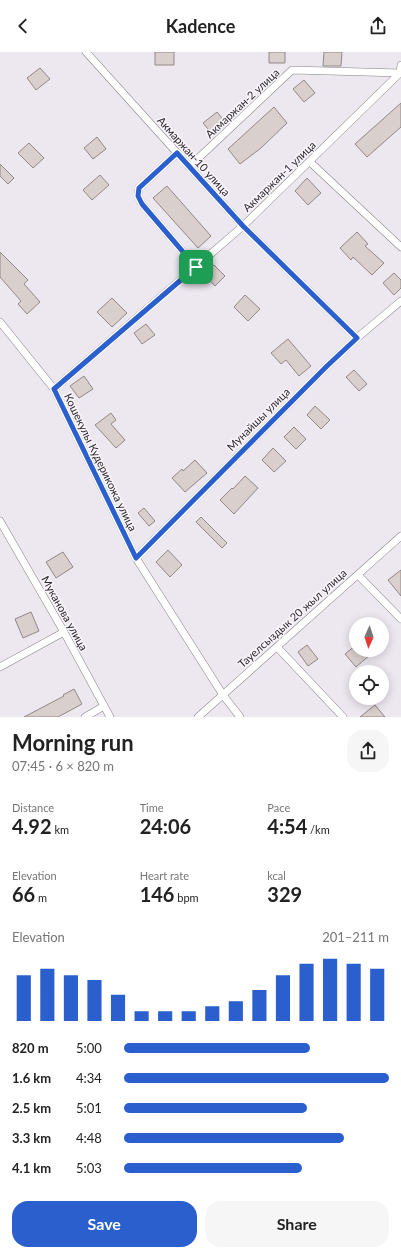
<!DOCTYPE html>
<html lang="en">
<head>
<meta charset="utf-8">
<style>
	body { margin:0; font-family:Lato,sans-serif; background:#f6f6f6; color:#222; height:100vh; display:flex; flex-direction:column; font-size:15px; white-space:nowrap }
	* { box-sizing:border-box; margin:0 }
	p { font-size:13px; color:#767676 }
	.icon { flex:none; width:22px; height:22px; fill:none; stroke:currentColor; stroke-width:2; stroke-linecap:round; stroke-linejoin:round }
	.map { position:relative; height:665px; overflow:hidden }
	.side { display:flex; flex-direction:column; background:#fff; flex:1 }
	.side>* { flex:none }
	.needle { width:26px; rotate:183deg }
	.tools { position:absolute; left:349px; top:565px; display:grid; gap:8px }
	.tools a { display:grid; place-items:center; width:40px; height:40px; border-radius:50%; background:#fff; box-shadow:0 2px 10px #0003; font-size:20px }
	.pin { position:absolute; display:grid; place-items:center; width:34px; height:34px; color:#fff; margin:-17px; border-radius:8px; box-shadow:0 2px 6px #0006 }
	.round { display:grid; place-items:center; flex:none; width:42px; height:42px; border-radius:16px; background:#f6f6f6 }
	.summary { display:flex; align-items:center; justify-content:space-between; height:68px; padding:0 12px }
	h1 { font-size:22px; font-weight:700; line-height:30px }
	.figures { display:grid; grid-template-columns:repeat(3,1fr); gap:6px; height:68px; padding:4px 12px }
	.figures div { display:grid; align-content:center }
	.figures b { font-size:20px; font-weight:700 }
	.figures small { font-size:11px; font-weight:400 }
	.figures p { font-size:11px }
	.chart { height:112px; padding:8px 12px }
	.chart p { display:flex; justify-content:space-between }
	.chart svg { width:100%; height:72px; margin-top:4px; stroke:#2b5fcd; stroke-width:6 }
	.action { display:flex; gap:8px; margin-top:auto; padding:8px 12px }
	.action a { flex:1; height:46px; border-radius:16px; background:#2b5fcd; color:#fff; font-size:16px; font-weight:700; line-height:46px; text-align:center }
	.action a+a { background:#f6f6f6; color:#222 }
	ul { padding:0 12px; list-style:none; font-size:13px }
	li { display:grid; grid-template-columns:64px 48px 1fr; align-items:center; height:30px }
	li i { height:10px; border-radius:5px; background:#2b5fcd }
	header { display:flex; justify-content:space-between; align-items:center; height:52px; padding:0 12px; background:#fff; font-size:18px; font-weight:700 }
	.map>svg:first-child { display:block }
	.building { fill:#d9cfcd; stroke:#918887 }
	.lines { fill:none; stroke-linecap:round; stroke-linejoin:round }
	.street-casing { stroke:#858086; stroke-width:8 }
	.street { stroke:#fff; stroke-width:7 }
	.route-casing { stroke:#fff; stroke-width:8 }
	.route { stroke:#2b5fcd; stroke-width:5 }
	.labels { text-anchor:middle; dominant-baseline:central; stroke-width:3; stroke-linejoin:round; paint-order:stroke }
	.street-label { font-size:11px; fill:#292729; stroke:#faf5fc }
</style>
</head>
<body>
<header><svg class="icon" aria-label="back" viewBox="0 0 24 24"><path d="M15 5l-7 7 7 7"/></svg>Kadence<svg class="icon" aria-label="share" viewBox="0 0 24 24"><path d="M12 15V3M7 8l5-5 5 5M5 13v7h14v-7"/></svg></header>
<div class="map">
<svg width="401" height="665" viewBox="0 0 401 665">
	<rect width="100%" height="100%" fill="#ede7ef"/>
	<path class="building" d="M155,0H174V13H155Z
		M269,0H285V11H269Z
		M324,0H342L341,14H323Z
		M40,16L50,27L36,38L27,26Z
		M304,28L315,41L304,50L293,37Z
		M401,51V75L367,105L355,92Z
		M274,55L287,71L261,96L240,112L228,97Z
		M217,60L227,72L213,83L203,71Z
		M97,85L106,97L93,107L84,96Z
		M29,91L44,106L33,116L18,101Z
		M0,112L14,126L8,132L0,124Z
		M100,123L109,133L92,148L83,138Z
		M307,126L321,141L308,153L295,139Z
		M167,134L211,184L198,196L153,146Z
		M357,180L368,192L365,194L384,211L372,223L353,205L351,208L340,196Z
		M0,200L28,228L24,232L40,250L27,262L18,252L21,249L0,225Z
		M214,213L225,224L215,234L204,222Z
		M394,221L401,228V236L394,243L383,231Z
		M245,243L260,257L248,269L234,255Z
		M112,246L127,261L112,275L97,260Z
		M146,272L155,283L142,292L134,281Z
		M288,287L311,314L299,324L286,308L281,312L271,301Z
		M354,318L367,332L359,339L346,325Z
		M84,324L93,337L79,346L70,334Z
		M315,354L330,368L321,377L307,363Z
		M111,361L116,368L111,372L125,388L116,396L95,373Z
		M294,375L306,387L296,397L284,385Z
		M273,396L286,409L274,420L262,408Z
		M195,408L207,421L185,440L172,426L182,417L183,419Z
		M245,424L258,436L234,462L220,448L232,436L233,437Z
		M144,456L155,469L149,474L138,461Z
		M201,465L227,491L222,496L196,470Z
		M168,498L182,513L170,525L156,510Z
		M63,500L73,515L56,526L46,510Z
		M401,518V544L388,528Z
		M31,560L39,579L23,586L15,567Z
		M307,593L318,607L308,614L298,600Z
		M356,593V598H366L370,603L356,615L345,602Z
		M74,637L82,652L58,665H24L64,644L63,643Z
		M375,653L385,665H360Z"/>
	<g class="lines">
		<defs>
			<path id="street" d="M86,0L243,174L357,286
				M177,101L139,136L138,144L142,152L196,215
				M310,110L401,195
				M189,115L292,18L401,21
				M0,270L54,337L136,506L223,643L240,665
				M54,337L243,174L400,21L401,13
				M0,469L64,580L110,665
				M136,506L327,314L357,286L401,249
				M358,523L401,567
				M277,595L343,665
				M0,615L64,580
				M85,665L104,654
				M198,665L401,484"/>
		</defs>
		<use href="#street" class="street-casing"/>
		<use href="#street" class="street"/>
	</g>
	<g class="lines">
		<defs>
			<path id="route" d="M177,101L243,174L357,286L327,314L136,506L54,337L196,215L142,152L138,144L139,136Z"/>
		</defs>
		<use href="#route" class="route-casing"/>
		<use href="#route" class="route"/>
	</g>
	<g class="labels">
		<g class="street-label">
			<text transform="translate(242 51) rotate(-43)">Акмаржан-2 улица</text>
			<text transform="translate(194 104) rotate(48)">Акмаржан-10 улица</text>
			<text transform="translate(279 124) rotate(-44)">Акмаржан-1 улица</text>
			<text transform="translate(258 367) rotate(-45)">Мунайшы улица</text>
			<text transform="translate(101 410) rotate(64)">Кошекулы Кудерикожа улица</text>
			<text transform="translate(65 561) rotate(61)">Муканова улица</text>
			<text transform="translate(292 566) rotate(-42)">Тауелсыздык 20 жыл улица</text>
		</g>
	</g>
</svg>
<div class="tools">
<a><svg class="needle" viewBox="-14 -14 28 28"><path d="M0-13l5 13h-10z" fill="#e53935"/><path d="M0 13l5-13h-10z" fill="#767676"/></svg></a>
<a><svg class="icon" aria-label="locate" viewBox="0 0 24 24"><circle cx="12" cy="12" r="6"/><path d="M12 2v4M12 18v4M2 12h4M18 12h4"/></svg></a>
</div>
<div class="pin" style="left:196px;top:215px;background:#1e9e55"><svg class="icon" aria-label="arrive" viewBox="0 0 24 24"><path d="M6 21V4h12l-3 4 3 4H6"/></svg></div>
</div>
<section class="side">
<div class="summary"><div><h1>Morning run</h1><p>07:45 · 6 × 820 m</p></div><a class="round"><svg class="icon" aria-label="share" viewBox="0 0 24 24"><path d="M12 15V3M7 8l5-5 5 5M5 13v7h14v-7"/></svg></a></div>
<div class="figures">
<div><p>Distance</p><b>4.92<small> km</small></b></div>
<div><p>Time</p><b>24:06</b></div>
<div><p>Pace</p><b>4:54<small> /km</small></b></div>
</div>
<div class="figures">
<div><p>Elevation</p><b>66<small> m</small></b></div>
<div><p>Heart rate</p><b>146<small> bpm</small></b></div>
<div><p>kcal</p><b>329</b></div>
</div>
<div class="chart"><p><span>Elevation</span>201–211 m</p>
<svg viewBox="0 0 160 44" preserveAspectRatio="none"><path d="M5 44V16M15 44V12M25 44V16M35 44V19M45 44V28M55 44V38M65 44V38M75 44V38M85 44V35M95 44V32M105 44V25M115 44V16M125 44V9M135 44V6M145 44V9M155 44V12"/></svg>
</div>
<ul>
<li><b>820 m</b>5:00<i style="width:70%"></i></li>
<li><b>1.6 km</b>4:34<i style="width:100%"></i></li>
<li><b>2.5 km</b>5:01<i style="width:69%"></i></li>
<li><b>3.3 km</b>4:48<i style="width:83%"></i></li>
<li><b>4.1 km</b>5:03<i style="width:67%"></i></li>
</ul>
<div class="action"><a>Save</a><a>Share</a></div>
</section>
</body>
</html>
